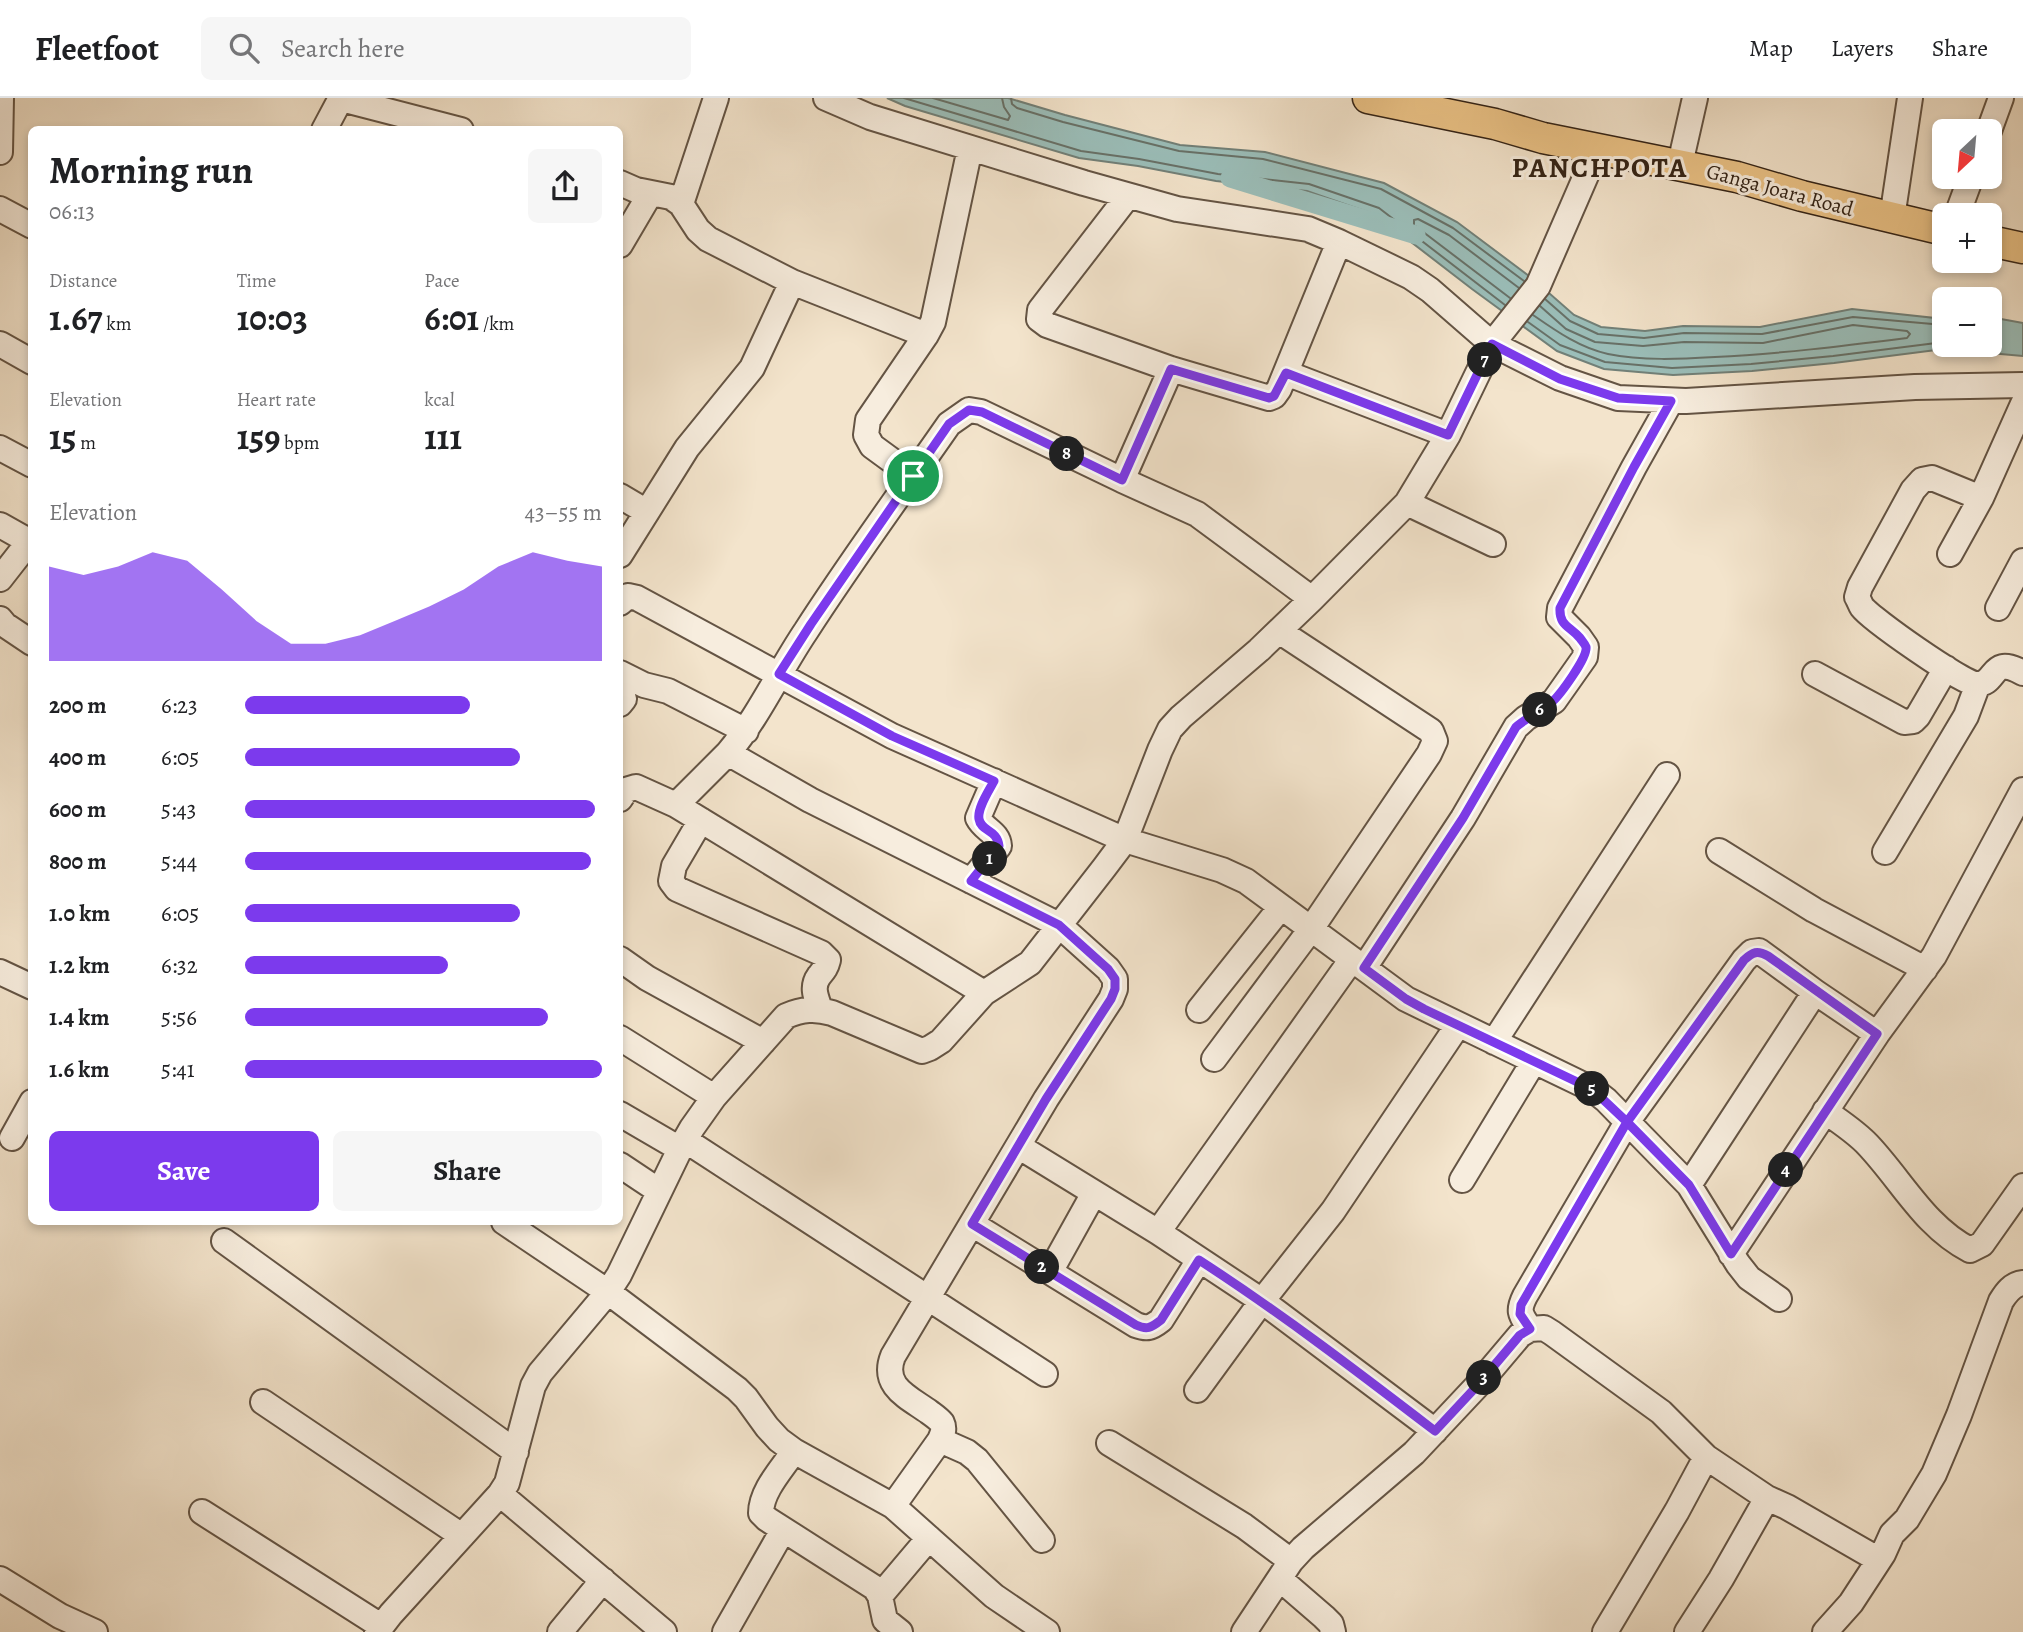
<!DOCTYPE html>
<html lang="en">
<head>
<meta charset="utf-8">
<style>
	body { margin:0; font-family:Alegreya,serif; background:#f6f6f6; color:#202124; height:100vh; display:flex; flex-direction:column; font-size:26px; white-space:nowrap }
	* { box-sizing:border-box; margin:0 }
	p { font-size:23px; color:#757577 }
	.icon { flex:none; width:38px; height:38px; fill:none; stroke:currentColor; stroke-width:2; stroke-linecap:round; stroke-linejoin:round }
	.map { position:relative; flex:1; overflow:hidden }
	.panel { position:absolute; left:28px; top:28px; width:595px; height:1099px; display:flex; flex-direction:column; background:#fff; border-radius:10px; box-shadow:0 4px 10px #0003 }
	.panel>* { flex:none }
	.needle { width:46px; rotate:206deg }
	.fabs { position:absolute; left:1932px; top:21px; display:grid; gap:14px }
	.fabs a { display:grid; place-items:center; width:70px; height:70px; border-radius:10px; background:#fff; box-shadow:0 4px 10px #0003; font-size:35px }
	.pin { position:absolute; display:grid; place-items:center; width:60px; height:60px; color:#fff; margin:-30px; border:4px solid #fff; border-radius:50%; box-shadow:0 2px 7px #0007 }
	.km { position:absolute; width:35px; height:35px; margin:-18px; border-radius:50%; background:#222; color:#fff; font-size:19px; line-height:35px; text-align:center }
	.round { display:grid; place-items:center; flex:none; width:74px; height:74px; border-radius:10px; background:#f6f6f6 }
	.summary { display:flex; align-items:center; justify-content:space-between; height:119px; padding:0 21px }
	h1 { font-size:38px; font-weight:700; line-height:52px }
	.metrics { display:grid; grid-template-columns:repeat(3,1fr); gap:10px; height:119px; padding:7px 21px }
	.metrics div { display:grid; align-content:center }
	.metrics b { font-size:35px; font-weight:700 }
	.metrics small { font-size:19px; font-weight:400 }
	.metrics p { font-size:19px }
	.chart { height:196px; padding:14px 21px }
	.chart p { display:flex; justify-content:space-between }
	.chart svg { width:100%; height:126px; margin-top:7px; fill:#7c3aed; opacity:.7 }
	.primary-button { display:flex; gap:14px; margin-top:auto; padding:14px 21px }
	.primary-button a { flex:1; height:80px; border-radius:10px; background:#7c3aed; color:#fff; font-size:28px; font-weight:700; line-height:80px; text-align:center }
	.primary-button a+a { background:#f6f6f6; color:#202124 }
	ul { padding:0 21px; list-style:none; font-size:23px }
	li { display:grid; grid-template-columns:112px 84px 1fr; align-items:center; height:52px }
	li i { height:18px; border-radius:9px; background:#7c3aed }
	header { display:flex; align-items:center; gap:42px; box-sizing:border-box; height:98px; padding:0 35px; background:#fff; border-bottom:2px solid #e0e0e0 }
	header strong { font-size:33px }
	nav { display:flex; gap:38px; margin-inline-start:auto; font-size:24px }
	.search { width:490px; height:63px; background:#f6f6f6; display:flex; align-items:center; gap:18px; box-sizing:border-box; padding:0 24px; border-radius:10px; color:#757577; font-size:26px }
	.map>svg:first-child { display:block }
	.water { fill:#9bbeb9; stroke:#728078; stroke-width:2 }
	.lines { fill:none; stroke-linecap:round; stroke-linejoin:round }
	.shore { stroke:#687168; stroke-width:2 }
	.canal { stroke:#9bbeb9; stroke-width:19 }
	.minor-casing { stroke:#645444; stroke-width:28 }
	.major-casing { stroke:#342417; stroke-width:33 }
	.minor { stroke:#f7edde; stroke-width:24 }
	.major { stroke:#eac286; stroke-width:30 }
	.route-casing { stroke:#fff; stroke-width:14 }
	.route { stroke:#7c3aed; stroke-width:9 }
	.labels { text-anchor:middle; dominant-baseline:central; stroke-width:6; stroke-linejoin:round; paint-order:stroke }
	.street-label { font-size:21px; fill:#342417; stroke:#f7edde }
	.district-label { font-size:28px; font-weight:bold; letter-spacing:2px; fill:#342417; stroke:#f7edde }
</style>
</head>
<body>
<header>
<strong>Fleetfoot</strong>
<div class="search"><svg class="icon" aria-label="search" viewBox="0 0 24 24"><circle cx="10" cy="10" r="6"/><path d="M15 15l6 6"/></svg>Search here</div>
<nav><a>Map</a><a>Layers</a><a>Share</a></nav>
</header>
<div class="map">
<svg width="2023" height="1534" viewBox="0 0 2023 1534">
	<rect width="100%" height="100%" fill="#f3e4cc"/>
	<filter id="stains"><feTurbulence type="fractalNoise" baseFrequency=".00286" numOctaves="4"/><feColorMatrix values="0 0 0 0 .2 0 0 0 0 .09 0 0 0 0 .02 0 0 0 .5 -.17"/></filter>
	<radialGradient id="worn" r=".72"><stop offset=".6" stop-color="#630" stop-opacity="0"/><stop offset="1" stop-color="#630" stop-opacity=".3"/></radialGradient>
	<path class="water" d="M887,0H1008L1065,17L1180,47L1265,54L1384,85L1457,124L1533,181L1574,217L1601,229L1645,233L1683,228L1760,229L1852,211L1944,221V247H1990V219L2023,225V258L1944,251L1834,265L1752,273L1673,277L1604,271L1557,253L1472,191L1376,117L1307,93L1216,83L1138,68L1079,60L905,8Z"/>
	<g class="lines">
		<path class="shore" d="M904,0L1081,53L1139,61L1218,76L1309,86L1379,110L1505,207
			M933,0L1008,22L1010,18L1004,9L1002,0
			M1011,0L1012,6L1017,10L1063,24L1179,53L1263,61L1381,91L1453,130L1524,183
			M1510,200L1414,127V122L1418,121L1449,137L1519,190
			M1545,201L1570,223L1598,236L1644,240L1684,235L1762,236L1853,219L1944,227
			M1533,217C1556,233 1580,250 1608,256C1642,263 1681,261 1715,259C1779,256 1843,248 1907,240L1910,236L1907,233L1853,227L1763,245L1684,244L1643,248L1595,244L1566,231L1540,208
			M1528,224L1560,247L1605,264L1672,270L1751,266L1833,258L1944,244"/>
		<path class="canal" d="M1230,80L1416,137"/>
		<defs>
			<path id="minor" d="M341,1L461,32
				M324,32L341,0
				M1989,33L2001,0
				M1598,50L1538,188L1492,246L1560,280L1618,300L1686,303L1915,289L2023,287
				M0,54L1,0
				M1680,66L1695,0
				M620,85L636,92L671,99L681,106L698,132L708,141L792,184L926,237
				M1128,98L1040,212L1039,221L1047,227L1171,271L1269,300L1274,298L1279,291L1339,144
				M681,106L716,0
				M0,111L32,128
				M1957,117L1971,79
				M1892,120L1910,0
				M620,147L650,96
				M0,246L32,264
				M1286,275L1448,337
				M0,350L32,367
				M913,378L872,348L866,337L868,322L926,237L933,224L970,50
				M1122,382L1171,271
				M620,398L647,414
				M1981,400L1932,380L1922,382L1913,392L1860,489L1857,499C1859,502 1860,506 1862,509C1871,521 1962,585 1976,586C1998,587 1989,556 2023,575
				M1407,405L1493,446
				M0,427L32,445
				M1950,456L1981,400L2023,306
				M620,457L687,350L752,270L792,184
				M0,481L32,440
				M620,505L628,498L637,500L892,638L1125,742L1222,772L1246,783L1406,901L1592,991L1606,1002L1689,1087L1738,1166L1749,1180L1779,1201
				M1998,510L2023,463
				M0,521L5,527L32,545
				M620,575L644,587L668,593L746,633
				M1815,576L1904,624L1913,623L1918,618L1946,570
				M620,606L624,601
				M728,655C759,618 779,573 806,533C851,463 901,395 949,326L969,312L981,314L1122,382L1197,416L1312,501
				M620,701L626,692L636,689L676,707L728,655L810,702L1059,827L1108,871L1115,881V891L1111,901L1046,1001L893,1258C881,1288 908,1299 929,1314C933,1317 939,1321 942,1325C945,1331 942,1337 940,1342L893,1408
				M676,707L984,895
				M701,722L674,768L671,783L677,791L821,855L828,862C826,870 824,872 819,878C811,889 816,899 820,911
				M1719,753L1814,812L1925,871
				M1885,754L1966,618L1978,586
				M971,783L999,748C998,734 984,732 978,720L994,683
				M620,861L647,880L763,944
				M1364,870L1463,720L1516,629L1526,620L1554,603L1585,559L1586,549L1579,539L1559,519L1560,510L1634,369L1671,303
				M0,874L32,889
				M1199,912L1281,809
				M620,940L714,999
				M1494,944L1667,677
				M1214,961L1311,831L1429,656L1435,643L1431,633L1279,533
				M1825,1013C1840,1024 1856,1034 1868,1047C1902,1083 1925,1129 1970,1152L1982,1146L2023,1088
				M620,1016L680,1051
				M12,1040L32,1004
				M685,1042L1045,1276
				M1018,1048L1158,1134L1262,1203L1435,1333
				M620,1067L659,1093
				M1462,1082L1534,963
				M1689,1087L1815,894L1877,936
				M504,1124L608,1194L737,1291L746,1300L767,1329L779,1342L794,1353L893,1408L994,1498L1047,1534
				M972,1126L1136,1227C1147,1231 1151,1230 1161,1222L1199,1162
				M1158,1134L1352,861
				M224,1143L516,1354
				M1731,1156L1877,936L1934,858L2023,692
				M1050,1174L1094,1095
				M1530,1231C1521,1217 1517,1214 1525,1198L1627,1024L1744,862L1752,854L1759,853L1815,894
				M1197,1292L1262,1203L1333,1113L1458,927
				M263,1304L462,1438
				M940,1342L967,1354L977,1362L1042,1442
				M1109,1345L1244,1428L1291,1463
				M794,1353C782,1371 761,1393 761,1415L767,1421L875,1490L880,1498L885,1522L900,1534
				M500,1396L664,1534
				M202,1414L381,1528
				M0,1481L60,1518L95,1534
				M1280,1481L1324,1519L1331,1526L1333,1534
				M880,1498L929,1440
				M377,1534L391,1516L500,1396L507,1385L533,1288L540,1275L608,1194L619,1177L680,1051L692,1030L714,999L786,918C802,911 815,910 832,915L922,953L930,950L941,943L984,895L1030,865L1104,770L1125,742L1160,652L1170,631L1181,619L1259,552L1312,501L1407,405L1448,337L1492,246L1430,192L1411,179L1339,144L1308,131L1177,111L1084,85L870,19L826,0
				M560,1534L603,1482
				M725,1534L783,1432
				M1244,1534L1291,1463L1303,1450L1414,1355L1476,1289L1520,1237L1530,1231L1544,1230L1552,1235L1661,1314L1706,1359L1767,1400L1787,1409L1879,1462
				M1605,1534L1677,1413L1706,1359
				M1687,1534L1721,1481L1767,1400
				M1825,1534L1851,1505L1883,1456L1892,1436L1907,1421L1934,1376L1959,1317L2001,1203C2006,1195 2012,1186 2023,1185"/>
			<path id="major" d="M1368,0L1495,26L1543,40L1737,79L1802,98L1944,132
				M1990,143L2023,150"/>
		</defs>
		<use href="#minor" class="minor-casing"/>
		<use href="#major" class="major-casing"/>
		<use href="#minor" class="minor"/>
		<use href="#major" class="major"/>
	</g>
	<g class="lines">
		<defs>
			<path id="route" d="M913,378L811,526L779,576L892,638L994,683C989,693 977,710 979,721C981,734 997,731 999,748L971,783L1059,827L1108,871L1115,881V891L1111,901L1046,1001L972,1126L1136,1227C1147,1232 1151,1230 1161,1222L1199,1162C1281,1215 1358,1274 1435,1333L1476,1289L1520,1237L1530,1231L1520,1216L1521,1207L1627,1024L1689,1087L1731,1156L1877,936L1768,858C1757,852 1753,854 1744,862L1627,1024L1592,991L1424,911L1406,901L1364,870L1463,720L1516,629C1527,619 1541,614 1552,604C1560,597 1588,559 1586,549C1585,546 1582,543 1580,540C1570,528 1559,528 1560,510L1634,369L1671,303L1618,300L1560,281L1492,246L1448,337L1286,275L1274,298L1269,300L1171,271L1122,382L982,314L969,312L949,326L913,378"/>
		</defs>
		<use href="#route" class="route-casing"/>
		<use href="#route" class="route"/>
	</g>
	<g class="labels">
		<g class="street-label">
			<text transform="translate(1780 92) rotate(15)">Ganga Joara Road</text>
		</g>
		<g class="district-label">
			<text x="1600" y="70">PANCHPOTA</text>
		</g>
	</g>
	<rect width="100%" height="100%" filter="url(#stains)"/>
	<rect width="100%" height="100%" fill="url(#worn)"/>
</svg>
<div class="fabs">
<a><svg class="needle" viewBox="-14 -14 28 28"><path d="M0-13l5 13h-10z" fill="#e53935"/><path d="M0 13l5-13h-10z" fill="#757577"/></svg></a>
<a>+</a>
<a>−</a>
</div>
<div class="pin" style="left:913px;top:378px;background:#1e9e55"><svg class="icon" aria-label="arrive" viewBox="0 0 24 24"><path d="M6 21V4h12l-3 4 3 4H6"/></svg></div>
<b class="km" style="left:990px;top:761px">1</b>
<b class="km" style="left:1042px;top:1169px">2</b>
<b class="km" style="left:1484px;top:1280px">3</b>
<b class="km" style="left:1786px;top:1072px">4</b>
<b class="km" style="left:1592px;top:991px">5</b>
<b class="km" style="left:1540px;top:612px">6</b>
<b class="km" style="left:1485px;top:262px">7</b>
<b class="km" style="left:1067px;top:356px">8</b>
<section class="panel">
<div class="summary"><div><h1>Morning run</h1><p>06:13</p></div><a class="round"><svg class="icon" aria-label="share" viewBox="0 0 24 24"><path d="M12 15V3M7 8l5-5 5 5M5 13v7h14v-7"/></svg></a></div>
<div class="metrics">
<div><p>Distance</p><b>1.67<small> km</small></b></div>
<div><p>Time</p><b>10:03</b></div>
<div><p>Pace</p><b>6:01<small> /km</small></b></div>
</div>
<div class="metrics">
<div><p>Elevation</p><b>15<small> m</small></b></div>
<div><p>Heart rate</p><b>159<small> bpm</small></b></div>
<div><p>kcal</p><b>111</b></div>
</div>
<div class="chart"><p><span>Elevation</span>43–55 m</p>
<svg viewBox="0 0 160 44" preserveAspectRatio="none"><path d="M0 44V11L10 14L20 11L30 6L40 9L50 19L60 30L70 38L80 38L90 35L100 30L110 25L120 19L130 11L140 6L150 9L160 11V44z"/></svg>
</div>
<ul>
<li><b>200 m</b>6:23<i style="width:63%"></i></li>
<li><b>400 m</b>6:05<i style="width:77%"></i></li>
<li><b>600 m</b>5:43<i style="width:98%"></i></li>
<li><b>800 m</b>5:44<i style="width:97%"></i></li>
<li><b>1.0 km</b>6:05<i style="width:77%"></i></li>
<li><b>1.2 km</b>6:32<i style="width:57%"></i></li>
<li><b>1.4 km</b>5:56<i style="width:85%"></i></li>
<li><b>1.6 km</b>5:41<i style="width:100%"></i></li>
</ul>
<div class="primary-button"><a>Save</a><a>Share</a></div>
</section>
</div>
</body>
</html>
